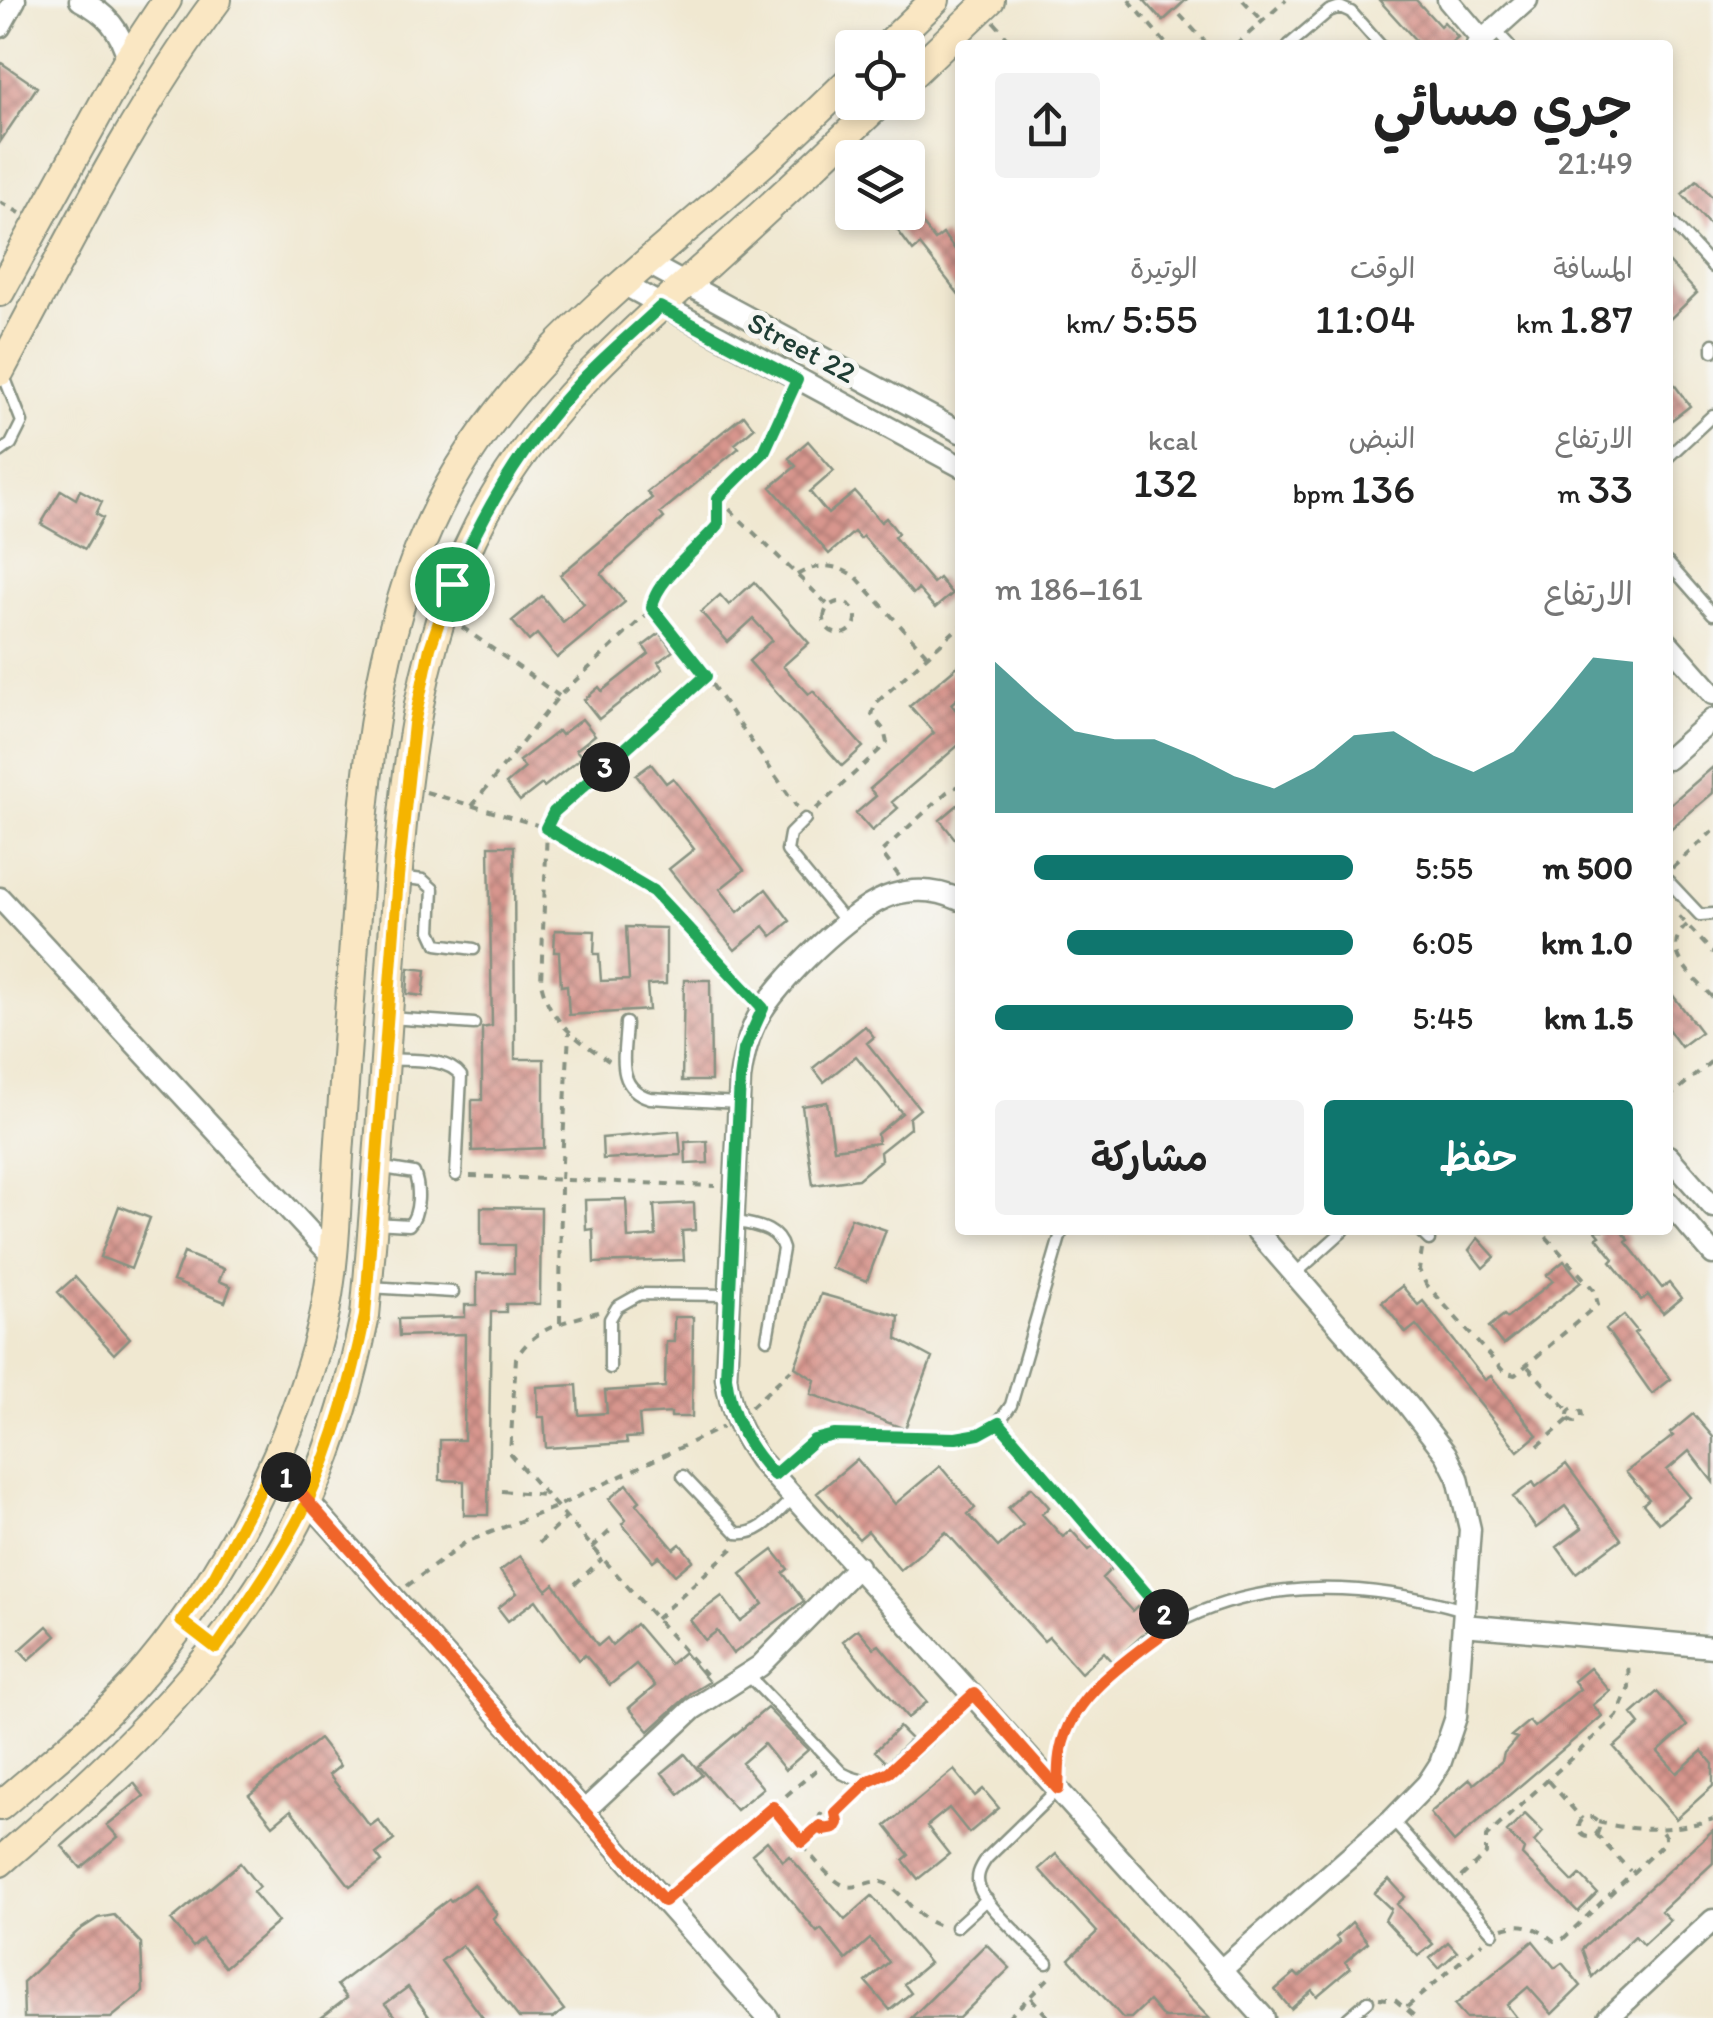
<!DOCTYPE html>
<html lang="ar">
<head>
<meta charset="utf-8">
<style>
	body { margin:0; font-family:Itim,"Playpen Sans Arabic",sans-serif; background:#f2f2f2; color:#222; direction:rtl; height:100vh; display:flex; flex-direction:column; font-size:38px; white-space:nowrap }
	* { box-sizing:border-box; margin:0 }
	p { font-size:32px; color:#767676 }
	.icon { flex:none; width:55px; height:55px; fill:none; stroke:currentColor; stroke-width:2; stroke-linecap:round; stroke-linejoin:round }
	.map { position:relative; flex:1; overflow:hidden; direction:ltr }
	.details { position:absolute; left:955px; top:40px; width:718px; height:1195px; display:flex; flex-direction:column; background:#fff; border-radius:10px; box-shadow:0 5px 15px #0003; direction:rtl }
	.details>* { flex:none }
	.tools { position:absolute; left:835px; top:30px; display:grid; gap:20px }
	.tools a { display:grid; place-items:center; width:90px; height:90px; border-radius:10px; background:#fff; box-shadow:0 5px 15px #0003; font-size:50px }
	.pin { position:absolute; display:grid; place-items:center; width:85px; height:85px; color:#fff; margin:-42px; border:5px solid #fff; border-radius:50%; box-shadow:0 2px 10px #0007 }
	.km { position:absolute; width:50px; height:50px; margin:-25px; border-radius:50%; background:#222; color:#fff; font-size:28px; line-height:50px; text-align:center }
	.round { display:grid; place-items:center; flex:none; width:105px; height:105px; border-radius:10px; background:#f2f2f2 }
	.head { display:flex; align-items:center; justify-content:space-between; height:170px; padding:0 40px }
	h1 { font-size:55px; font-weight:600; line-height:75px }
	.figures { display:grid; grid-template-columns:repeat(3,1fr); gap:15px; height:170px; padding:10px 40px }
	.figures div { display:grid; align-content:center }
	.figures b { font-size:42px; font-weight:600 }
	.figures small { font-size:28px; font-weight:400 }
	.figures p { font-size:28px }
	.chart { height:280px; padding:20px 40px }
	.chart p { display:flex; justify-content:space-between }
	.chart svg { width:100%; height:180px; margin-top:10px; fill:#0f766e; opacity:.7 }
	.action { display:flex; gap:20px; margin-top:auto; padding:20px 40px }
	.action a { flex:1; height:115px; border-radius:10px; background:#0f766e; color:#fff; font-size:40px; font-weight:600; line-height:115px; text-align:center }
	.action a+a { background:#f2f2f2; color:#222 }
	ul { padding:0 40px; list-style:none; font-size:32px }
	li { display:grid; grid-template-columns:160px 120px 1fr; align-items:center; height:75px }
	li i { height:25px; border-radius:12px; background:#0f766e }
	.map>svg:first-child { display:block }
	.building { fill:url(#building-cross-hatch) }
	.lines { fill:none; stroke-linecap:round; stroke-linejoin:round }
	.lane-casing { stroke:#889282; stroke-width:15 }
	.street-casing { stroke:#889282; stroke-width:25 }
	.secondary-casing { stroke:#889282; stroke-width:32 }
	.path { stroke:#889282; stroke-width:4; stroke-dasharray:8 8; stroke-linecap:butt }
	.lane { stroke:#fff; stroke-width:10 }
	.street { stroke:#fff; stroke-width:20 }
	.secondary { stroke:#fae7c3; stroke-width:28 }
	.split-1-casing { stroke:#fff; stroke-width:20 }
	.split-2-casing { stroke:#fff; stroke-width:20 }
	.split-3-casing { stroke:#fff; stroke-width:20 }
	.split-4-casing { stroke:#fff; stroke-width:20 }
	.split-1 { stroke:#f5b400; stroke-width:12 }
	.split-2 { stroke:#f0652b; stroke-width:12 }
	.split-3 { stroke:#22a559; stroke-width:12 }
	.split-4 { stroke:#22a559; stroke-width:12 }
	.labels { text-anchor:middle; dominant-baseline:central; stroke-width:10; stroke-linejoin:round; paint-order:stroke }
	.street-label { font-size:30px; fill:#1f3d34; stroke:#f6f6f2 }
</style>
</head>
<body>
<div class="map">
<svg width="1713" height="2018" viewBox="0 0 1713 2018">
	<defs>
		<pattern id="building-cross-hatch" width="8" height="8" patternUnits="userSpaceOnUse" patternTransform="scale(2.5)"><rect width="8" height="8" fill="#d8968e"/><path d="M0 0l8 8M0 8l8-8" fill="none" stroke="#af7c75"/></pattern>
	</defs>
	<rect width="100%" height="100%" fill="#f6f6f2"/>
	<filter id="ink" filterUnits="userSpaceOnUse"><feTurbulence type="fractalNoise" baseFrequency=".01" numOctaves="2"/><feDisplacementMap in="SourceGraphic" scale="20" xChannelSelector="R" yChannelSelector="G"/><feConvolveMatrix kernelMatrix="1 2 1 2 8 2 1 2 1" color-interpolation-filters="sRGB"/></filter>
	<filter id="wash" filterUnits="userSpaceOnUse"><feTurbulence type="fractalNoise" baseFrequency=".0048" numOctaves="4" result="noise"/><feDisplacementMap in="SourceGraphic" scale="40" xChannelSelector="R" yChannelSelector="G"/><feGaussianBlur stdDeviation="2.25" result="paint"/><feColorMatrix in="noise" values="0 0 0 0 0 0 0 0 0 0 0 0 0 0 0 0 0 1.4 0 .05"/><feComposite in="paint" operator="in"/></filter>
	<g filter="url(#wash)">
		<rect width="100%" height="100%" fill="#f0e8d1"/>
		<g id="blocks">
			<path class="building" d="M1144,0H1186L1163,21Z
				M1379,0H1416L1440,26L1444,22L1458,37L1448,45H1420Z
				M0,62L37,87L0,142Z
				M1697,180L1713,198V229L1682,194Z
				M908,206L935,240L943,234L960,256V296L920,245L913,251L890,220L900,212H908Z
				M1668,261L1697,293L1668,321Z
				M1668,376L1690,406L1668,423Z
				M744,415L754,428L735,444L739,448L660,513L664,518L601,574L625,602L557,658L537,634L529,641L512,621L542,596L563,622L584,604L560,575L652,498L647,492Z
				M808,441L834,471L810,492L828,514L855,492L881,522L886,518L898,533L894,537L933,583L939,578L952,594L935,608L918,589L913,594L863,536L860,539L854,532L829,554L771,487L796,466L789,458Z
				M61,490L76,499L80,490L102,502L96,514L103,518L85,549L41,524Z
				M754,582L809,643L783,666L809,694L813,691L863,747L842,766L749,661L772,640L753,619L728,642L701,612L720,595L729,605Z
				M660,633L673,651L658,662L663,669L599,719L584,700L599,687L602,691L649,654L643,646Z
				M960,664V696L951,704L960,715V744L892,802L898,808L872,831L856,813L876,796L870,789L934,733L910,706Z
				M582,719L595,735L576,750L582,757L544,787L542,784L520,801L506,784L525,768L519,761L558,731L561,735Z
				M651,764L666,783L673,778L744,870L720,889L738,912L766,889L790,921L772,936L764,926L735,950L669,869L694,849L636,775Z
				M1713,767V793L1668,831V806Z
				M960,803V845L940,820Z
				M489,846H514L515,1059H544V1148L472,1151V1100H482V1028L492,1026Z
				M626,927L666,928V984L647,985L649,1010L569,1015L567,985L561,986L559,952H554L555,930L595,931L594,954H599L601,981L629,980Z
				M409,968L426,970L423,996L407,994Z
				M684,980H710L711,1081H682Z
				M1668,989L1701,1032L1681,1047L1668,1029Z
				M865,1026L874,1037L867,1043L920,1109L909,1118L910,1128L880,1152L881,1160L858,1179L813,1185L802,1106L827,1102L834,1149L878,1143L877,1134L902,1113L856,1056L824,1082L813,1068Z
				M679,1131L681,1155L603,1159L602,1138Z
				M707,1141L708,1163L686,1164L685,1142Z
				M626,1199L628,1238L656,1236L654,1205L694,1203L695,1230L682,1231L684,1260L594,1263L593,1229L586,1230L585,1200Z
				M119,1206L150,1218L131,1269L100,1257Z
				M481,1207L541,1208L540,1304H506V1312H491L488,1515H464V1481L440,1480V1440H464L465,1334L399,1336L398,1319L465,1317V1305H477V1273H514V1245H481Z
				M851,1218L886,1230L867,1281L831,1268Z
				M1595,1230H1621L1629,1240L1626,1242L1662,1288L1669,1283L1681,1298L1663,1313L1648,1295L1641,1300L1611,1262L1614,1259L1597,1238L1600,1236Z
				M1478,1238L1495,1257L1483,1268L1469,1250Z
				M184,1253L224,1269L219,1281L231,1286L225,1302L173,1281Z
				M1564,1261L1581,1282L1503,1345L1489,1327L1504,1315L1507,1318L1553,1281L1547,1275Z
				M75,1277L130,1338L114,1354L58,1292Z
				M1402,1286L1418,1305L1423,1301L1485,1380L1491,1376L1537,1435L1518,1451L1416,1325L1406,1333L1382,1302Z
				M821,1294L899,1316L897,1339L932,1358L905,1429L811,1394L815,1380L795,1367Z
				M1624,1315L1637,1331L1634,1333L1671,1379L1652,1394L1606,1329Z
				M674,1317H693L692,1417H671V1413L639,1415L641,1437L626,1438L627,1443L546,1448L544,1417H538L537,1387L577,1385L579,1415L607,1413L605,1391L665,1387L666,1342H674Z
				M1693,1414L1713,1437V1482L1689,1451L1667,1470L1690,1497L1659,1523L1643,1504L1649,1499L1626,1472L1673,1436L1670,1433Z
				M857,1459L895,1504L940,1466L975,1508L968,1514L998,1547L1023,1525L1008,1508L1031,1487L1049,1507L1042,1514L1063,1537L1071,1530L1089,1550L1094,1546L1112,1568L1102,1578L1132,1611L1137,1606L1154,1625L1113,1662L1104,1652L1081,1673L1049,1637L1044,1641L946,1532L900,1570L868,1531L859,1539L817,1493Z
				M1566,1464L1621,1539L1576,1573L1557,1547L1582,1528L1565,1506L1536,1528L1513,1497L1533,1482L1536,1487Z
				M627,1484L640,1501L636,1504L674,1549L680,1544L693,1560L675,1575L659,1556L653,1561L622,1524L626,1520L609,1499Z
				M773,1550L788,1569L783,1573L804,1601L733,1654L717,1631L705,1640L690,1620L722,1596L740,1621L763,1604L741,1574Z
				M520,1556L547,1590L554,1584L598,1646L607,1638L612,1645L636,1624L670,1664L684,1652L709,1682L691,1693L649,1731L629,1708L655,1686L636,1664L610,1685L585,1655L579,1660L536,1600L508,1621L498,1608L517,1593L500,1571Z
				M47,1626L56,1636L29,1660L20,1650Z
				M858,1629L874,1648L879,1645L927,1702L908,1718L843,1641Z
				M1590,1668L1610,1691L1593,1705L1602,1716L1454,1842L1430,1813L1470,1779L1474,1784L1502,1761L1504,1753L1517,1738L1511,1736L1529,1721L1534,1727L1580,1689L1574,1681Z
				M1657,1692L1687,1726L1658,1752L1677,1773L1702,1751L1713,1764V1786L1676,1819L1614,1747L1640,1724L1632,1714Z
				M767,1708L808,1750L785,1770L764,1744L742,1763L763,1788L736,1810L698,1766Z
				M899,1727L911,1739L887,1763L875,1751Z
				M319,1739L340,1766L329,1775L370,1826L378,1820L394,1840L376,1854L382,1862L350,1886L291,1810L273,1825L249,1795Z
				M685,1754L702,1775L679,1794L662,1773Z
				M954,1770L975,1796L983,1789L999,1808L969,1833L949,1808L927,1826L949,1854L918,1879L903,1860L909,1855L886,1826Z
				M134,1783L144,1796L107,1825L118,1837L81,1868L62,1846Z
				M1525,1814L1543,1832L1534,1842L1573,1882L1580,1875L1597,1893L1578,1912L1522,1855L1524,1849L1507,1832Z
				M1713,1830V1863L1661,1911L1670,1920L1643,1945L1635,1936L1592,1977L1582,1949Z
				M767,1841L783,1861L789,1856L845,1920L872,1896L929,1963L904,1984L911,1993L890,2010L866,1982L889,1962L870,1939L846,1960L821,1929L817,1932L752,1854Z
				M1056,1854L1152,1959L1209,2018H1164L1149,2001L1131,2018H1123L1069,1959L1097,1932L1039,1869Z
				M240,1863L259,1887L253,1892L278,1922L225,1967L202,1939L193,1947L171,1920Z
				M1389,1879L1405,1897L1397,1904L1433,1944L1418,1956L1385,1920L1391,1909L1374,1893Z
				M474,1884L497,1914L493,1918L564,2010L553,2018H519L462,1945L441,1961L483,2018H430L408,1987L385,2004L396,2018H321L347,1998L337,1985L449,1899L451,1901Z
				M114,1915L141,1943L143,1992L111,2018H24L23,1982L78,1931L98,1918Z
				M1352,1922L1368,1942L1345,1962L1350,1968L1317,1996L1312,1990L1291,2009L1275,1990L1295,1973L1299,1977L1340,1942L1336,1937Z
				M1533,1941L1555,1968L1562,1963L1581,1986L1552,2014L1528,1987L1507,2005L1517,2018H1466L1455,2005Z
				M1448,1942L1457,1952L1439,1968L1430,1958Z
				M986,1944L1010,1968L959,2018H911Z"/>
		</g>
	</g>
	<g filter="url(#ink)">
		<use href="#blocks" fill-opacity="0" stroke="#889282" stroke-width="2.5"/>
		<g class="lines">
			<defs>
				<path id="lane" d="M1495,30L1509,45
					M1289,45L1329,11L1340,7L1351,12L1380,45
					M1668,218L1713,267
					M1713,344V351
					M0,452L11,444L22,422L2,371
					M1668,457L1713,415
					M1668,563L1713,614
					M805,819L790,834L787,851L846,923
					M398,877L423,880L433,889L431,931L437,944L474,949
					M1668,881L1700,915L1713,914
					M390,1018L474,1024
					M626,1023C625,1053 614,1088 650,1098L738,1103
					M386,1059C409,1061 446,1056 461,1076L456,1175
					M734,1221C754,1226 777,1226 783,1249L767,1339
					M374,1223L409,1225C420,1214 420,1187 414,1173L378,1167
					M1419,1230L1429,1240
					M1295,1274L1344,1230
					M369,1287L453,1292
					M610,1368V1319L617,1307L640,1294L730,1295
					M999,1423L1173,1625
					M774,1475L814,1441L833,1435C868,1436 955,1445 983,1432C997,1425 1003,1417 1011,1405L1062,1230
					M683,1476L737,1533C760,1536 777,1513 793,1498
					M749,1676L842,1773C853,1779 862,1782 873,1780C896,1775 953,1713 973,1695
					M1392,1820L1493,1933
					M956,1927L987,1899
					M1047,1963C1031,1946 988,1908 980,1889C975,1877 980,1868 987,1858L1058,1789C1062,1721 1075,1704 1127,1662C1142,1650 1158,1633 1175,1624C1265,1576 1370,1583 1464,1610
					M1348,2018L1368,2001"/>
				<path id="street" d="M80,0C107,14 120,29 128,59
					M1448,0L1482,40
					M0,27L15,0
					M1477,45L1527,0
					M645,262L960,432
					M621,283L960,466
					M1668,643L1713,694
					M1668,759L1713,719
					M0,898L333,1257
					M960,900C939,890 915,888 892,895C853,907 776,983 757,1019C747,1038 743,1058 740,1079L726,1377C730,1409 740,1432 759,1459L1264,2018
					M1668,1156L1713,1207
					M1668,1202L1713,1254
					M275,1464L768,2018
					M1463,1625L1713,1647
					M584,1811L693,1709L760,1666L858,1566
					M1221,1970L1392,1820L1427,1784L1440,1764L1456,1717L1470,1529L1458,1478L1446,1454L1408,1405L1256,1230
					M1608,2018L1713,1920"/>
				<path id="secondary" d="M885,48L935,0
					M908,78L990,0
					M0,292L128,59L167,0
					M0,371C68,245 131,115 217,0
					M0,1806C38,1773 79,1741 114,1705C208,1611 290,1455 322,1326C335,1271 336,1211 339,1155C345,1070 351,986 357,901C366,773 376,643 430,524C499,370 641,271 764,162C794,135 823,106 852,78
					M0,1862C121,1758 241,1645 309,1498C336,1439 352,1378 365,1316C375,1205 383,1095 390,984C402,809 408,626 508,475C561,394 633,331 704,267C764,213 823,158 881,102"/>
			</defs>
			<use href="#lane" class="lane-casing"/>
			<use href="#street" class="street-casing"/>
			<use href="#secondary" class="secondary-casing"/>
			<path class="path" d="M1129,0L1167,45
				M1243,0L1263,21
				M1180,15L1208,45
				M994,22L1014,45
				M1236,45L1286,0
				M0,202L20,213
				M718,498L829,606
				M960,561C953,577 953,588 960,603
				M797,575C819,562 837,564 857,578L927,655
				M824 618a16 16 0 1 1 32 0a16 16 0 1 1-32 0Z
				M652,609L706,676L797,807
				M462,627L559,696
				M426,792L547,828L641,882L664,901L750,994
				M472,806L559,696L652,609L655,593L718,525V498L757,461L789,397
				M816,809L887,743L884,730L872,715L875,704L960,626
				M1672,868L1713,831
				M899,876L881,852L947,792L960,785
				M1679,916L1713,953
				M1687,925C1658,950 1695,978 1713,998
				M609,1061C577,1039 550,1023 541,983L547,828L554,812L706,676
				M1668,1098L1713,1060
				M470,1176L715,1186
				M1422,1250L1419,1270L1426,1284L1504,1372L1515,1375L1598,1304L1594,1290L1540,1230
				M598,1312C564,1322 535,1327 516,1358L510,1454L707,1676
				M560,1323L561,1180L569,1033
				M1528,1367L1569,1411
				M751,1407L791,1370
				M1568 1415a7 7 0 1 1 14 0a7 7 0 1 1-14 0Z
				M1538,1446L1569,1419
				M502,1491L545,1495
				M539,1543L566,1518
				M592,1548L611,1530
				M575,1584L602,1559
				M407,1586L466,1542L556,1507L723,1427
				M656,1619L733,1548
				M1549,1781L1582,1819
				M773,1807C787,1824 826,1881 846,1886C862,1890 874,1874 890,1886C910,1901 918,1922 945,1927
				M819 1820a10 10 0 1 1 20 0a10 10 0 1 1-20 0Z
				M835,1813L857,1792
				M1579 1827a10 10 0 1 1 20 0a10 10 0 1 1-20 0Z
				M1598,1822C1637,1832 1675,1831 1713,1819
				M1596,1834L1630,1871
				M802,1842L820,1826
				M1461,1877L1486,1854V1837L1617,1716L1629,1688L1628,1660
				M677,1890L817,1769
				M1503,1928C1524,1921 1537,1928 1554,1941L1563,1939L1665,1842V1836L1659,1829
				M1031,1998L1049,2018
				M1379,1998L1395,2000L1417,2018
				M1407,2007L1483,1942
				M1008,2018L1051,1976"/>
			<use href="#lane" class="lane"/>
			<use href="#street" class="street"/>
			<use href="#secondary" class="secondary"/>
		</g>
	</g>
	<g class="lines" filter="url(#ink)">
		<defs>
			<path id="split-1" d="M286,1477L274,1464L214,1577L181,1621L216,1648C249,1600 284,1551 309,1498C336,1440 352,1378 365,1316L398,877L414,724L430,648L452,584"/>
			<path id="split-2" d="M286,1477L664,1901L773,1807L802,1842L820,1826L824,1830L835,1828L838,1823L836,1813L869,1781L889,1772L974,1694L1058,1789C1059,1776 1058,1762 1061,1750C1072,1692 1131,1659 1173,1625L1164,1614"/>
			<path id="split-3" d="M605,767L554,812L546,828L653,891L763,1008L744,1050L740,1079L726,1377C731,1417 746,1445 774,1475L814,1440L834,1435L956,1438L979,1434L999,1423L1164,1614"/>
			<path id="split-4" d="M452,584C485,507 528,437 586,376C609,352 636,330 660,307L797,380L764,452L718,498V525C700,547 654,581 652,608L706,676L605,767"/>
		</defs>
		<use href="#split-1" class="split-1-casing"/>
		<use href="#split-2" class="split-2-casing"/>
		<use href="#split-3" class="split-3-casing"/>
		<use href="#split-4" class="split-4-casing"/>
		<use href="#split-1" class="split-1"/>
		<use href="#split-2" class="split-2"/>
		<use href="#split-3" class="split-3"/>
		<use href="#split-4" class="split-4"/>
	</g>
	<g class="labels">
		<g class="street-label">
			<text transform="translate(802 347) rotate(28)">Street 22</text>
		</g>
	</g>
</svg>
<div class="tools">
<a><svg class="icon" aria-label="locate" viewBox="0 0 24 24"><circle cx="12" cy="12" r="6"/><path d="M12 2v4M12 18v4M2 12h4M18 12h4"/></svg></a>
<a><svg class="icon" aria-label="layers" viewBox="0 0 24 24"><path d="M12 4l9 5-9 5-9-5zM3 14l9 5 9-5"/></svg></a>
</div>
<div class="pin" style="left:452px;top:584px;background:#1e9e55"><svg class="icon" aria-label="arrive" viewBox="0 0 24 24"><path d="M6 21V4h12l-3 4 3 4H6"/></svg></div>
<b class="km" style="left:286px;top:1477px">1</b>
<b class="km" style="left:1164px;top:1614px">2</b>
<b class="km" style="left:605px;top:767px">3</b>
<section class="details">
<div class="head"><div><h1>جري مسائي</h1><p>21:49</p></div><a class="round"><svg class="icon" aria-label="share" viewBox="0 0 24 24"><path d="M12 15V3M7 8l5-5 5 5M5 13v7h14v-7"/></svg></a></div>
<div class="figures">
<div><p>المسافة</p><b>1.87<small> km</small></b></div>
<div><p>الوقت</p><b>11:04</b></div>
<div><p>الوتيرة</p><b>5:55<small> /km</small></b></div>
</div>
<div class="figures">
<div><p>الارتفاع</p><b>33<small> m</small></b></div>
<div><p>النبض</p><b>136<small> bpm</small></b></div>
<div><p>kcal</p><b>132</b></div>
</div>
<div class="chart"><p><span>الارتفاع</span>161–186 m</p>
<svg viewBox="0 0 160 44" preserveAspectRatio="none"><path d="M0 44V7L10 16L20 24L30 26L40 26L50 30L60 35L70 38L80 33L90 25L100 24L110 30L120 34L130 29L140 18L150 6L160 7V44z"/></svg>
</div>
<ul>
<li><b>500 m</b>5:55<i style="width:89%"></i></li>
<li><b>1.0 km</b>6:05<i style="width:80%"></i></li>
<li><b>1.5 km</b>5:45<i style="width:100%"></i></li>
</ul>
<div class="action"><a>حفظ</a><a>مشاركة</a></div>
</section>
</div>
</body>
</html>
